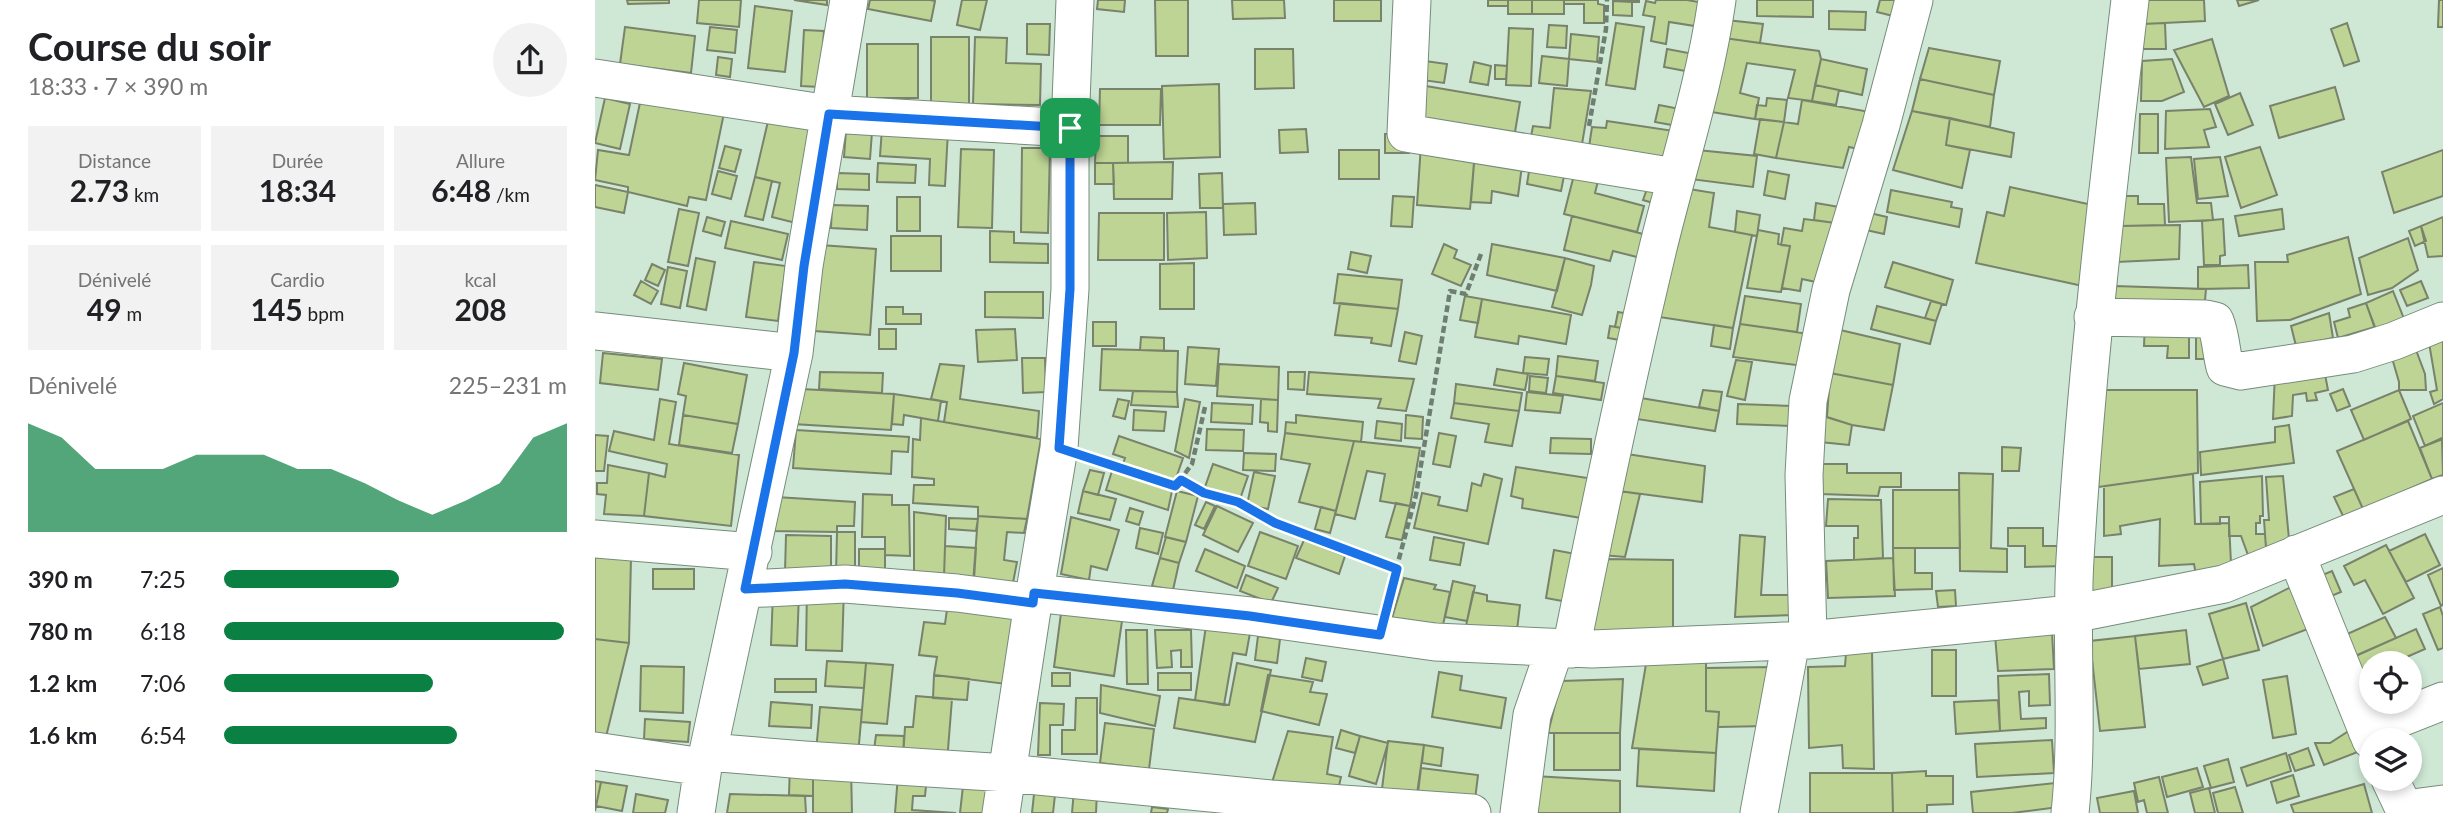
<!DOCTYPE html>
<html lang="fr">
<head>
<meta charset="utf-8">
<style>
	body { margin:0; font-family:Lato,sans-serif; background:#f2f2f2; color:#202124; height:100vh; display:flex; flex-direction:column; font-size:26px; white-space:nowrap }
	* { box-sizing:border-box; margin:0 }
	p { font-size:23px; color:#757577 }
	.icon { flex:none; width:38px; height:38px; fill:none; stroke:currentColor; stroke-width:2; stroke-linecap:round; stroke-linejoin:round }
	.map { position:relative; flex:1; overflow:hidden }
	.panel { display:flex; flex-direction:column; background:#fff; width:595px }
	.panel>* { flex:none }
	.buttons { position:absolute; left:1764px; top:651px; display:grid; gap:14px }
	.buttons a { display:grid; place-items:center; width:63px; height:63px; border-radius:50%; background:#fff; box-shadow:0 4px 10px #0003; font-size:35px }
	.pin { position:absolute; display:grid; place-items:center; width:60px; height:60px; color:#fff; margin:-30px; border-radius:14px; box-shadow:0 4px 10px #0006 }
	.round { display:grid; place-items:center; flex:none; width:74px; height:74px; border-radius:37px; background:#f2f2f2 }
	.headline { display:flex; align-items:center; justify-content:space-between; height:119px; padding:0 28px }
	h1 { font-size:38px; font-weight:700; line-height:52px }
	.metrics { display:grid; grid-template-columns:repeat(3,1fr); gap:10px; height:119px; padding:7px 28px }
	.metrics div { display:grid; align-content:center; border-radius:0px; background:#f2f2f2; text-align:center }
	.metrics b { font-size:30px; font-weight:700 }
	.metrics small { font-size:19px; font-weight:400 }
	.metrics p { font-size:19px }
	.chart { height:196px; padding:14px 28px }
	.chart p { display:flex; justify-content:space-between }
	.chart svg { width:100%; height:126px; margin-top:7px; fill:#0b8043; opacity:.7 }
	ul { padding:0 28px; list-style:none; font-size:23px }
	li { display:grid; grid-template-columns:112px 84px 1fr; align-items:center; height:52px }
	li i { height:18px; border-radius:9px; background:#0b8043 }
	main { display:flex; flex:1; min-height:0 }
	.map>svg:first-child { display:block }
	.building { fill:#bdd494; stroke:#79826a; stroke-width:2 }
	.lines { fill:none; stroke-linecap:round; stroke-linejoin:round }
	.minor-casing { stroke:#768c7b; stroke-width:39 }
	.path { stroke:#6e7f72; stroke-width:4.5; stroke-dasharray:7 3.5; stroke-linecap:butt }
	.minor { stroke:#fff; stroke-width:37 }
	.route-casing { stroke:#fff; stroke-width:14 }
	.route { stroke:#1a73e8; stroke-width:9 }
</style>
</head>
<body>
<main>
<section class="panel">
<div class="headline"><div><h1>Course du soir</h1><p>18:33 · 7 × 390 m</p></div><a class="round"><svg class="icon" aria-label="share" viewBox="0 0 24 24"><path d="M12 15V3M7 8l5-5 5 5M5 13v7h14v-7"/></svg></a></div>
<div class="metrics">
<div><p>Distance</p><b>2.73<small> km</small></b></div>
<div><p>Durée</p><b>18:34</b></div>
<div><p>Allure</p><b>6:48<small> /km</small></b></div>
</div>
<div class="metrics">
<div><p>Dénivelé</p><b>49<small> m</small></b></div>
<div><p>Cardio</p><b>145<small> bpm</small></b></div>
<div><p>kcal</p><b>208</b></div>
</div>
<div class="chart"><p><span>Dénivelé</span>225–231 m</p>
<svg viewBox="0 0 160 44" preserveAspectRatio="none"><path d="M0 44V6L10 11L20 22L30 22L40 22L50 17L60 17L70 17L80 22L90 22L100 27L110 33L120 38L130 33L140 27L150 11L160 6V44z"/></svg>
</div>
<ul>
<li><b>390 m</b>7:25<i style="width:51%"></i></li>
<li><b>780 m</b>6:18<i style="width:99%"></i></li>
<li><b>1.2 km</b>7:06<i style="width:61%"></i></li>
<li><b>1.6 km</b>6:54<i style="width:68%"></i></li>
</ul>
</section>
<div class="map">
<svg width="1848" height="813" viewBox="0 0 1848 813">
	<rect width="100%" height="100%" fill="#cfe8d5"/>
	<path class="building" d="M32,0H74V3L33,4Z
		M104,0H146L144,27L102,23Z
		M199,0H232V5Z
		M275,0H335L340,1L336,21L273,9Z
		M367,0H392L385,30L362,25Z
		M503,0H530L529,12L502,9Z
		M560,0H593V56H561Z
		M637,0H689L690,18L638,19Z
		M739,0H786V21H739Z
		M893,0H913V6H893Z
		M913,0H937V14H913Z
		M937,0H969V14H937Z
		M969,0H1003V4L1009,5V23H989V4H969Z
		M1018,0H1044V2L1018,1Z
		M1061,0H1092L1109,3L1106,27L1074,22L1071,44L1056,41L1060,17L1048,15L1051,1L1060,3Z
		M1162,0H1218V17L1162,16Z
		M1285,0H1306L1302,17L1282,12Z
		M1549,0H1609L1610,21L1548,24Z
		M1642,0H1664L1644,6Z
		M1844,0H1848V27H1843Z
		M1018,1L1037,2V16L1018,15Z
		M160,6L197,11L190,72L153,68Z
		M1234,11L1271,12L1270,30L1234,29Z
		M1131,20L1168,24L1165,43L1129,38Z
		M1021,23L1049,27L1040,89L1011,85Z
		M1570,23L1571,49H1548V24Z
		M1752,23L1764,61L1749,66L1736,29Z
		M432,24H455L454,55L432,54Z
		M954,25L972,26L971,48L952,47Z
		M30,27L100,36L96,73L25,64Z
		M115,27L142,30L140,53L112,50Z
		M914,28L938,29L936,86L911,85Z
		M209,30L229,31L225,87L206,86Z
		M976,34L1004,37L1002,62L974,59Z
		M336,37H374V105H336Z
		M380,37L412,38L411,63L446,64L445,105L378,104Z
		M1129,38L1224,51L1226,59L1217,101L1193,98L1200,70L1152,63L1145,93L1164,98L1160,119L1110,111Z
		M1617,39L1634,96L1609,107L1579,50Z
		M272,44H323V98H272Z
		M1334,48L1405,61L1399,95L1325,79Z
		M660,49H698L699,88L660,89Z
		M1072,49L1104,55L1101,73L1069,67Z
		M947,56L974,59L972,86L944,83Z
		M123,57L137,59L135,77L121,75Z
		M1226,59L1272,69L1267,95L1220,85Z
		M1577,59L1589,92L1567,101H1546L1547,61Z
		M830,61L852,64L849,83L827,80Z
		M879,62L896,66L893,85L875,82Z
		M900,65L912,66L911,79H900Z
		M1325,79L1399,95L1395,127L1317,111Z
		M624,84L625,157L569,159L567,86Z
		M1220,85L1244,90L1241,105L1217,101Z
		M831,86L925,102L919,138L825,123Z
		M1740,87L1749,119L1684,138L1675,106Z
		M959,88L996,91L986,150L935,142L938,126L955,128Z
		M505,89H566L565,125H504Z
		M1645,93L1658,125L1633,135L1620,104Z
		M10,98L35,104L25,149L0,143Z
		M46,98L129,113L111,200L94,197L92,206L33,192V187L0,180L3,150L34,155Z
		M1172,98L1192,100L1189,122L1160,119L1162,105L1171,106Z
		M1207,100L1275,112L1268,150L1254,147L1248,168L1181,158L1189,122L1203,124Z
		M1064,105L1085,109L1082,126L1060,122Z
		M1615,109L1621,127L1609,130L1614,147L1570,149L1571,111Z
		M1317,111L1355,118L1351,145L1375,150L1367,188L1298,170Z
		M1545,114H1563V153H1544Z
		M174,117L223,129L201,223L177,217L185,183L160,177Z
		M1355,118L1419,133L1416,157L1351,145Z
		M1165,119L1189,122L1181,158L1159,154Z
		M1012,121L1079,131L1074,159L994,147L997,127L1011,128Z
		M287,128L353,131L350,186L334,185L335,159L285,156Z
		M711,129L713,152L685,153L684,130Z
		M251,130L277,132L275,159L249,157Z
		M790,134H814V153H790Z
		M501,136H533V163H500Z
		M826,144L880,151L875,209L822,205Z
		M130,146L146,150L140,172L124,168Z
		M1665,147L1682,195L1646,208L1630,157Z
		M427,148H455L453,233L426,232Z
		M366,149L399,150L397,228L363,227Z
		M744,150H784V179H744Z
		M1102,150L1162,156L1158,187L1095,179Z
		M1848,150V196L1799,213L1787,172Z
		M880,151L928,158L923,196L897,191L896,203L876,202Z
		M1596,157L1602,203H1616L1618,220L1574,222L1571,158Z
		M1625,157L1633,196L1603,199L1599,159Z
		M578,162L577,199H519L518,163Z
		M283,163L321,165L320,183L282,182Z
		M500,163H518L519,184H500Z
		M935,165L970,171L966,191L932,184Z
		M123,171L142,176L136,199L117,194Z
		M980,171L1004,177L1000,193L1049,206L1042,232L969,214Z
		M1173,171L1194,175L1190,199L1169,195Z
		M242,173L274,174V190L242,189Z
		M627,173L628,208H605L604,174Z
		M160,177L177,181L168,220L150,216Z
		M0,185L33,192L29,213L0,207Z
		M1053,186L1072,191L1068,206L1048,200Z
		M1415,187L1502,206L1488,286L1381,263L1392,212L1409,216Z
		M1088,188L1119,193L1114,227L1157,235L1138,328L1064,317Z
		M1296,190L1357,202L1356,207L1367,209L1364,227L1292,212Z
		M798,196L819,197L817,227L796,226Z
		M1526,196H1543V204H1569L1570,225L1525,226Z
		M302,197H325V231H302Z
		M660,203L661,234L629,235L628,204Z
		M1221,203L1250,208L1247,224L1219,220Z
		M237,205L273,206L272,230L236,228Z
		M84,209L104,213L93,266L73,262Z
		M1687,209L1689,229L1644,236L1640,216Z
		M1142,211L1165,215L1162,236L1140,232Z
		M611,212L612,258L573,260L572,213Z
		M504,213H569V260H503Z
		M1275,213L1292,217L1289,234L1271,230Z
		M977,216L1060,237L1054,260L1018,251L1015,261L969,250Z
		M112,217L130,222L126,236L108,231Z
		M1848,217V256L1833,257L1826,226Z
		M1209,219L1241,223L1230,284L1207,279L1205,291L1187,288L1195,246L1186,245L1189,228L1207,231Z
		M1628,219L1630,255L1625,256V265H1609L1607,221Z
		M136,221L193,234L187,260L130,248Z
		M1585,225L1584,259L1522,262L1525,226Z
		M1826,226L1831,241L1820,246L1814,231Z
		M1163,230L1184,234L1183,244L1195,246L1186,292L1152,288Z
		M395,231L419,232V243L453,244V263L395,262Z
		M296,236H346V271H296Z
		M1753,237L1766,294L1695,320L1662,321L1660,262H1693L1692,255Z
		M1813,238L1823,270L1797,288L1773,295L1764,258Z
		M849,244L862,250L859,258L876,265L866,286L837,274Z
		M897,244L970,258L962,291L892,275Z
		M225,245L281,249L275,335L219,331Z
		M756,252L776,256L772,273L753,269Z
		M101,258L120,262L111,310L92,306Z
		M970,258L999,266L996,285L987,315L957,307Z
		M159,262L191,266L183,321L151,317Z
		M1298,262L1358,280L1351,305L1290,287Z
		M599,263V309H565V264Z
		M57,264L70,270L63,286L50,280Z
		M1653,265L1654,288L1603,289V267Z
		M73,267L92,271L85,308L66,304Z
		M743,274L807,280L803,309L739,303Z
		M46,281L63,291L56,304L39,295Z
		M1826,281L1833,298L1812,306L1805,290Z
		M1520,286L1611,289L1609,312L1519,309Z
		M1798,291L1813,329L1784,340L1771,303Z
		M390,292H448V318L390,317Z
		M870,296L887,299L883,323L865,320Z
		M1150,296L1206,304L1202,332L1145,324Z
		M887,299L976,315L971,344L924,336L923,344L880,337Z
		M1336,301L1347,304L1341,321L1330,318Z
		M745,303L803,309L796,346L776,343L777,338L740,335Z
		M1771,303L1780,327L1743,338L1739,322L1755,317L1753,309Z
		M1282,306L1341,321L1335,344L1276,329Z
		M291,307H308V314H326V324H291Z
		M1023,312L1035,314L1033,329L1020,327Z
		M1734,313L1738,338L1701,346L1696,326Z
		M498,322H521V346H498Z
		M1550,322L1594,323V358H1572L1573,346H1549Z
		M1145,324L1214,334L1209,366L1138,357Z
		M1119,325L1138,328L1135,349L1116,346Z
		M1848,325V399L1839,404L1835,392L1842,390L1832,331Z
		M1015,326L1027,328L1025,340L1013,338Z
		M284,329H301V349H284Z
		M420,329L422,360L383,362L381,330Z
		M1241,329L1305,344L1298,385L1235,373Z
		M810,332L827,336L821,364L804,361Z
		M1601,333H1617L1616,359H1601Z
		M546,337L569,338V351L545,350Z
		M593,347L624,349L621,386L590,384Z
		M507,349L583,351L582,392L505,390Z
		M1821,350L1830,374L1831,390H1804V382L1797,358Z
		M8,353L67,359L63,390L5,383Z
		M963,356L1003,361L1000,381L961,376Z
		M930,357L954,359L952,375L928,373Z
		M427,358H450L451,392L428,393Z
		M1141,360L1157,362L1150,400L1132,396Z
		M89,363L152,375L143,424L88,415L91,396L83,394Z
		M345,364L369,366L365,399L444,411L442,438L349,422L352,402L336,399Z
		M624,364L684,367L683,400L622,396Z
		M1728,364L1733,390L1720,393L1722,400L1712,401L1711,393L1698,395L1697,416L1678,419L1680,373Z
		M902,369L933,374L930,390L899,385Z
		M225,372L288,373L287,393L224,389Z
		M693,372H710L709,390L693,389Z
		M714,372L819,379L811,411L783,408L786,399L712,394Z
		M1235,373L1298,385L1289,430L1257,425L1232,417Z
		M935,376L953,378L951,393L934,391Z
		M961,376L1009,383L1006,400L958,393Z
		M861,384L927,393L924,411L859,403Z
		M206,389L299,394L296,430L198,424Z
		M1748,389L1755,406L1742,411L1735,394Z
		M1108,390L1127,392L1124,411L1104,407Z
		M1510,390H1602L1603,473L1503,487Z
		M1804,390L1816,419L1769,440L1756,410Z
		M538,391L582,392L583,407L536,405Z
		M932,392L968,396L965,413L930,410Z
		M299,394L346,401L343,421L309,415L308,425L297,424Z
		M1046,398L1124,411L1120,431L1042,419Z
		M65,399L81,402L74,444L144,455L136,526L49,516L54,473L70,477L72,464L14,451L19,431L59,440Z
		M523,399L534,401L530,419L518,416Z
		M590,399L605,402L594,458L580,451Z
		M666,399L683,400L682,432L673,431V423L665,422Z
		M617,403L658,405L657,424L616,422Z
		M859,403L924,411L917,446L890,442L894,424L856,418Z
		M1848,403V439L1830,446L1818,416Z
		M1143,404L1197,406V426L1142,424Z
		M539,410L571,412L569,431L538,430Z
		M88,415L143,424L137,453L84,445Z
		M701,415L768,422L766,442L690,433L691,422L701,423Z
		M811,415L828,417L827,439L810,438Z
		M1228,416L1257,425L1254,445L1225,442Z
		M326,418L446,439L432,519L383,516V507L318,503L319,485H339V479L317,477L318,439L325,440Z
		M782,421L807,424L806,441L780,438Z
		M1813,421L1837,479L1768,509L1742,451Z
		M1694,425L1699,463L1606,475L1605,452L1680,442V427Z
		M612,429L649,430L648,451L611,450Z
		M201,430L314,437L313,452L297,451L296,474L198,468Z
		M690,433L759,441L741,511L704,502L715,464L686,459Z
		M844,433L861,436L855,467L838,464Z
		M0,435L13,436L9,471H0Z
		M524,436L588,458L580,481L528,464L530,458L518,454Z
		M956,438L996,439V454L955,453Z
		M1847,438L1848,475L1837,479L1825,448Z
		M759,441L825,448L815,506L785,501L790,474L772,471L760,519L740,514Z
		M1407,447L1426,448L1424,471H1407Z
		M649,453L681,454L680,471L648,470Z
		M1032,454L1110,466L1107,502L1024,491Z
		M618,464L653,476L645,499L610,487Z
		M1227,464H1252V473H1306V487H1285L1283,496L1226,494Z
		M13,465L54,473L49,516L9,514L11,495L2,494V483H12Z
		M921,467L999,479L992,519L927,508L928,499L916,496Z
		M495,470L509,473L503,495L488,491Z
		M517,471L577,491L573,510L511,490Z
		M659,472L680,476L673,509L652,505Z
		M1364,473L1398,474L1396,548L1412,549V572L1365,571Z
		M889,474L907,479L893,544L819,528L827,493L845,497L843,505L872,511L877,483L886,486Z
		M1598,474L1600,524L1634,523L1636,563L1601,575L1599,564L1564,566L1565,519L1525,526L1526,534L1509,536V486Z
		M1667,476L1668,516H1665V523H1661V534H1670L1671,548L1653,555L1646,536H1634V517H1625V524H1606L1605,482Z
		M1688,476L1694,539L1671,548L1669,520H1674L1671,477Z
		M1759,489L1768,509L1749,518L1739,497Z
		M1298,490H1364L1365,548H1298Z
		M488,491L521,499L515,520L483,513Z
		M582,491L603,496L591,542L570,537Z
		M1024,491L1045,494L1030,557L1007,555Z
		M268,494L297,495V505H314L315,556L290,555V537H267Z
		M181,497L260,502L259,526H242V532L175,531Z
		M1233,499L1286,500L1288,558L1259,560V538H1263V526H1231Z
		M611,502L620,506L609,529L600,525Z
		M801,503L815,506L807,540L791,537Z
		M622,506L658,523L643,552L608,535Z
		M726,507L741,511L735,533L720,529Z
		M535,508L548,512L544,525L531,521Z
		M319,512L351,516L349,577L319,575Z
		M383,516L432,519L429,533L412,532L409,560L422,562L417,588L378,584Z
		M476,517L524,530L512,570L496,566L494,580L466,574Z
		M354,518L383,519L381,531L354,529Z
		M545,528L568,533L563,554L541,548Z
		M1413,528H1448V546H1471V566L1430,567V546H1413Z
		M242,532H260V574H241Z
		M665,532L703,546L691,579L653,566Z
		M1830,534L1845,565L1811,582L1794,551Z
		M191,535L236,536V572H190Z
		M1145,535L1170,537L1166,595H1203L1202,615L1140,617Z
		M571,537L591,542L584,563L565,558Z
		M839,537L869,543L865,565L835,560Z
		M709,540L750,556L744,574L701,558Z
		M1791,545L1819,598L1788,614L1770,580L1759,585L1749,566Z
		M350,546L381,548L379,580L349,577Z
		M1298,548H1320V573H1337V589L1299,590Z
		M264,549H290V573H264Z
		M610,549L650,566L642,588L601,571Z
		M959,550L986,555L978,603L951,598Z
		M0,557L36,558L34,643L0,639Z
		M1492,557H1517V595H1492Z
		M565,558L584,563L578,590L557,586Z
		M1298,558L1300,596L1233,598L1231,561Z
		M1009,559L1078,560V629L997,632Z
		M1848,568V605L1846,606L1833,575Z
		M58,569H99V589H58Z
		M1737,571L1746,592L1729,599L1720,578Z
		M651,575L683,588L676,603L645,591Z
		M809,578L841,585L839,589L855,592L848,625L797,618Z
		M858,581L880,586L872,621L850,617Z
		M1698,586L1718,627L1668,646L1656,607Z
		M212,587L249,588L247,651L211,650Z
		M1360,590L1361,606L1343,607L1341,591Z
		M178,592L204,593L202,646L176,645Z
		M878,592L892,595V601L925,605L922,630L871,626Z
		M353,602L421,611L411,684L339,675L342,657L324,655L329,622L350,624Z
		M1651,603L1664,650L1628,659L1614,614Z
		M1845,607L1848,616V648L1843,650L1828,614Z
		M466,613L527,621L519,676L459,667Z
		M1790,617L1801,638L1760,656L1750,635Z
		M611,626L655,633L651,655L638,653L629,705L600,700Z
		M1821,629L1830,649L1798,663H1776V673L1763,679L1754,659Z
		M531,630H552L553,684H532Z
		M560,630H596L597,667H586V650L576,651L577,667L562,668Z
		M1591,630L1595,664L1544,669L1540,636Z
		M1457,632L1459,669L1403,671L1400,635Z
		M663,636L685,639L682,663L660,660Z
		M1540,636L1550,727L1505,731L1495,641Z
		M0,639L34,643L9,745L0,744Z
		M1277,650L1279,769L1248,768L1247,745L1214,748L1213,667L1250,666L1251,653Z
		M1337,650H1361V696H1337Z
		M711,658L731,662L727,681L707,677Z
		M1052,658L1111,659V711L1124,712L1121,753L1037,748Z
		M1628,659L1633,678L1608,685L1602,667Z
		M232,661L271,663L269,688L230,686Z
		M271,663L298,665L292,724L266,722Z
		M642,663L676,670L660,742L579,728L584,698L634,705Z
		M46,666L89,667L88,713L45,711Z
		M1176,667L1172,726L1123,727L1124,712L1111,711V668Z
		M844,672L867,676L865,690L911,698L906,728L837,717Z
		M457,673H475V686H457Z
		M563,673H596V690H563Z
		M1454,674L1455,705L1434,706V691L1424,692L1426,719L1451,718V728L1405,731L1403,676Z
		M339,675L374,679L372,700L338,698Z
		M673,675L718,682L715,692L732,694L724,725L666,711Z
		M1692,676L1701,734L1678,738L1668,680Z
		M180,679H221V692H180Z
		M1028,679L1025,733H953L966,681Z
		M506,685L565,696L560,726L505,713Z
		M321,696L357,699L352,762L308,759L310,727H318Z
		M481,698H502V754H467V730H480Z
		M1403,700L1405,731L1361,734L1359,702Z
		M176,702L217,705L216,728L174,726Z
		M445,703L469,704L468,725H455V755H443Z
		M225,707L267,710L263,755L221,752Z
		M50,719L95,722L93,742L49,739Z
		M510,723L559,729L554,769L505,763Z
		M1763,725L1773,748L1729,765L1720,743H1735Z
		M746,730L765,736L760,753L741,748Z
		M693,731L738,737L732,774L746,777L741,799L674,792Z
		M959,733H1025V770H959Z
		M281,735L309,736L308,759L278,757Z
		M765,736L793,743L781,784L754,776Z
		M1457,740L1459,773L1382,777L1380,744Z
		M793,741L829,745L822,794L787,789Z
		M829,745L848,748L846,766L827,763Z
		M1713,748L1719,765L1700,771L1694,755Z
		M1044,749L1121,753L1119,791L1042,786Z
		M1691,753L1696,771L1652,786L1646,768Z
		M1633,759L1639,782L1616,788L1609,766Z
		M195,764H218V796L194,795Z
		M218,767L256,768L257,813H218Z
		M826,768L883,775L879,808L822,801Z
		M1602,768L1608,787L1572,797L1567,777Z
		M1331,771V776H1358V804L1332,805V813H1298L1297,773Z
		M1215,773H1297L1298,813H1215Z
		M303,775L332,776L330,796H318L317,810L361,813H300Z
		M1698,775L1704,796L1682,803L1676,782Z
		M939,776L1025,781V813H934Z
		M1564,777L1573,813H1552L1549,800L1543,802L1539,783Z
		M0,781L6,782L0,811Z
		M6,782L32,786L27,811L1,806Z
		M1460,783L1464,807L1417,813H1378L1376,792Z
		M1769,784L1777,813H1699L1696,805Z
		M440,785L461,786L458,813H437Z
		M368,786L394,788L392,813H365Z
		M1640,787L1648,813H1623L1618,793Z
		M1614,788L1620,813H1600L1595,793Z
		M479,790L502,791L501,813H477Z
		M1539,791L1543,813H1505L1502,798Z
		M41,794L73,800L70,813H38Z
		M135,794L210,796L211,813H132Z
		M557,807L573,809L572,813H556Z"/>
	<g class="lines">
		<defs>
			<path id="minor" d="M817,0L811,133L1080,177
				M0,78L234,114L475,128
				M1498,317L1611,319L1620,321C1626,336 1626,352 1630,367L1646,371L1758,354L1799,341L1848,321
				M0,331L199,353
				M0,539L158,552
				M1701,554L1776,740
				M150,589L250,584L362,593L438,603
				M439,593L655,616L840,642L997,649L1213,640L1477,614L1629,584L1848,495
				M1213,640L1209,475L1213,401L1236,290L1286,125L1319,0
				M976,649C1003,515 1031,381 1063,248C1083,166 1110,84 1122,0
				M1772,731L1848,701
				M0,751L108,767
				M113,752L209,760L412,773L676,799L877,813
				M1795,779L1811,813
				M1810,809L1848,804
				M101,813L108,767L113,752L199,353L209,266L254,0
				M406,813L438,603L464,448L475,289V128L480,0
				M924,813L937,715L960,648
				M1164,813L1196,641
				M1475,813C1484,729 1475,644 1480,559C1491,372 1513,186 1535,0"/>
		</defs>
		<use href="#minor" class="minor-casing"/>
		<path class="path" d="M994,126L1011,29L1012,0
			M497,458L580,487L597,464L610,407
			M586,480L609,493L643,502L680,523L801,569
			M793,600L821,495L855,291L871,294L886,254"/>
		<use href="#minor" class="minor"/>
	</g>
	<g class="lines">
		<defs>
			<path id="route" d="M234,114L475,128V289L464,448L580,486L586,480L609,493L643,502L680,523L802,569L785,635L655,616L439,593L438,603L362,593L250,584L150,589L199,353L209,266Z"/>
		</defs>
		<use href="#route" class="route-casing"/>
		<use href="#route" class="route"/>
	</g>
</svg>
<div class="buttons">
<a><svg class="icon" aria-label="locate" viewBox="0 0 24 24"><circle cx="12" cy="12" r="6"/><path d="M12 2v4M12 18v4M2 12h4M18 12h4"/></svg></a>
<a><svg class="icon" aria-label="layers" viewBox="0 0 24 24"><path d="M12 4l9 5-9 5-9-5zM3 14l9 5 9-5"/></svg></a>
</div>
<div class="pin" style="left:475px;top:128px;background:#1e9e55"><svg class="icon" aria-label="arrive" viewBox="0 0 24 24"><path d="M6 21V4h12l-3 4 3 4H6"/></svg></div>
</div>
</main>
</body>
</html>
